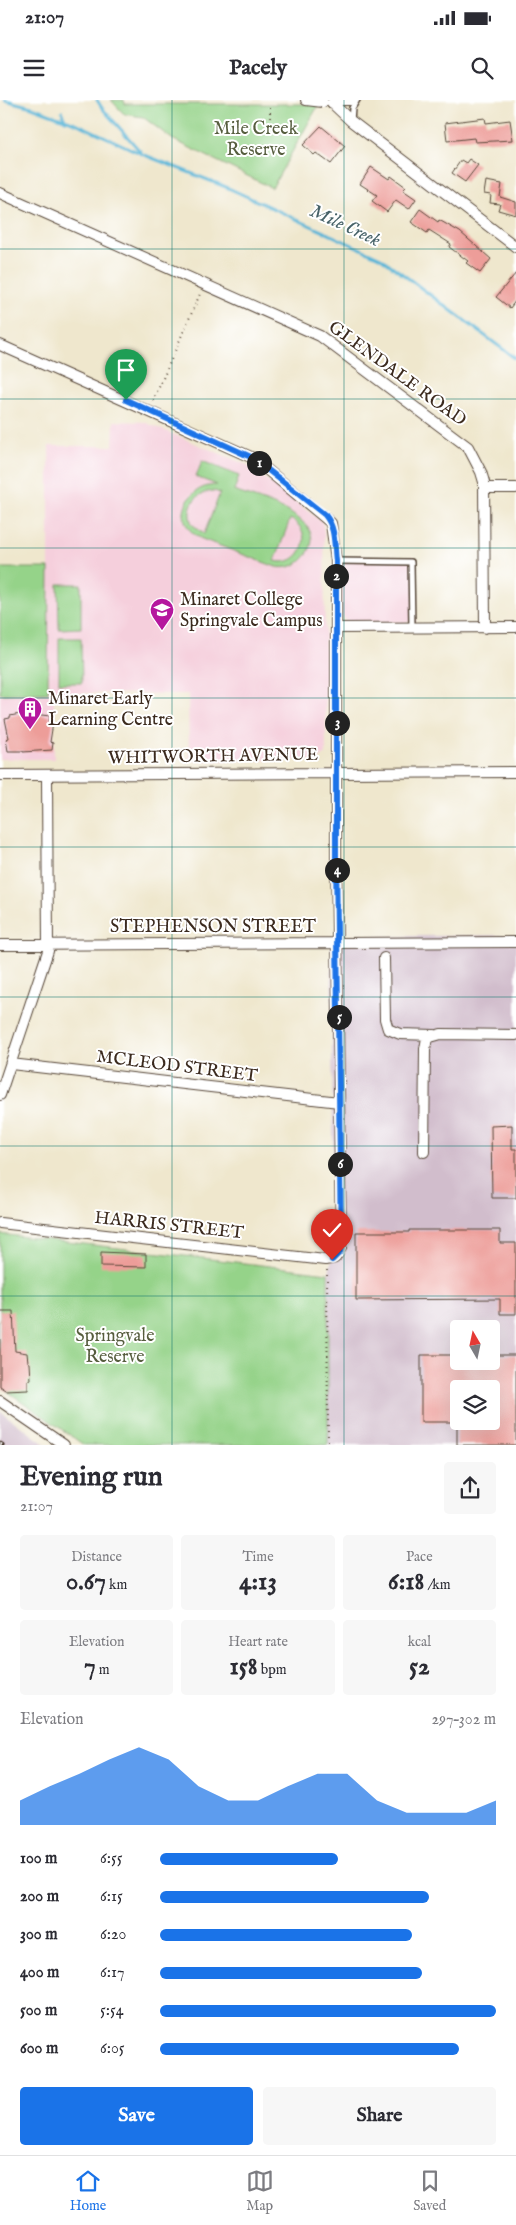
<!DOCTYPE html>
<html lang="en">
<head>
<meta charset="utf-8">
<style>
	body { margin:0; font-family:"IM FELL English",serif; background:#f7f7f7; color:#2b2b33; height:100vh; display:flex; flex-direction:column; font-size:19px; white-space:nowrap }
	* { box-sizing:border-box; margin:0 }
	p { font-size:16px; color:#7c7c81 }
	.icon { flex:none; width:28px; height:28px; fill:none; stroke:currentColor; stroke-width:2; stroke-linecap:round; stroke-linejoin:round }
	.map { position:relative; height:1345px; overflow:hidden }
	.details { display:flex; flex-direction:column; background:#fff; flex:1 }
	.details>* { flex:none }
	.needle { width:32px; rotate:351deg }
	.controls { position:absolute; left:450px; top:1220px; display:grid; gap:10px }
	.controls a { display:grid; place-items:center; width:50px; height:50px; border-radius:5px; background:#fff; box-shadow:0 5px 20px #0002; font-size:25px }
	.pin { position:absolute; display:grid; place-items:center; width:42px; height:42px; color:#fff; margin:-51px -21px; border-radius:50% 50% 50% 0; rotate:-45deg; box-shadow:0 0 5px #0007 }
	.pin .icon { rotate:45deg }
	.km { position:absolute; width:25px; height:25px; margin:-12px; border-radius:50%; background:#222; color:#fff; font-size:14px; line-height:25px; text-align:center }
	.round { display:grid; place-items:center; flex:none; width:52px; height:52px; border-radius:5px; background:#f7f7f7 }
	.summary { display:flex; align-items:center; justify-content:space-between; height:85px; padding:0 20px }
	h1 { font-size:28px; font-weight:700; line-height:38px }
	.stats { display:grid; grid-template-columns:repeat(3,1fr); gap:8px; height:85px; padding:5px 20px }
	.stats div { display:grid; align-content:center; border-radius:5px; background:#f7f7f7; text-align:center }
	.stats b { font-size:25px; font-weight:700 }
	.stats small { font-size:14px; font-weight:400 }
	.stats p { font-size:14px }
	.chart { height:140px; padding:10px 20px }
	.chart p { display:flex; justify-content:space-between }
	.chart svg { width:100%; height:90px; margin-top:5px; fill:#1a73e8; opacity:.7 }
	.action { display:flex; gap:10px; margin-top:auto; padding:10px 20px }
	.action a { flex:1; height:58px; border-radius:5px; background:#1a73e8; color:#fff; font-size:20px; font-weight:700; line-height:58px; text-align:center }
	.action a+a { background:#f7f7f7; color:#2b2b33 }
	ul { padding:0 20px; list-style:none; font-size:16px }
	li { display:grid; grid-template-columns:80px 60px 1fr; align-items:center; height:38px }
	li i { height:12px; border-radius:6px; background:#1a73e8 }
	.status { display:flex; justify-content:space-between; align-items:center; height:35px; padding:0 25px; background:#fff; direction:ltr }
	.status svg { height:14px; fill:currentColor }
	header { display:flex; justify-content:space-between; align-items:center; height:65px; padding:0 20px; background:#fff; font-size:22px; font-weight:700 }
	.dock { display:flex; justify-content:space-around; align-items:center; height:70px; border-top:1px solid #e1e1e2; background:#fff; font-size:14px; color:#7c7c81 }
	.dock a { display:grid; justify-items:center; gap:2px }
	.dock .current { color:#1a73e8 }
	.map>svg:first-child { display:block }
	.built { fill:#f5cfdc }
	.industrial { fill:#d1bdcc; fill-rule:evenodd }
	.green { fill:#95d389; stroke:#687e54; fill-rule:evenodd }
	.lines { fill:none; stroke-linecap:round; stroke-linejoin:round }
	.stream { stroke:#58b5d7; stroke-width:3 }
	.building { fill:#ed9d99; fill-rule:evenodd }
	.lane-casing { stroke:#564638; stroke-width:8 }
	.street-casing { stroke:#564638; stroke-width:12 }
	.path { stroke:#564638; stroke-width:2; stroke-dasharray:1 4; stroke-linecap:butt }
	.lane { stroke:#fff; stroke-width:5 }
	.street { stroke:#fff; stroke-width:10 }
	.rail-casing { stroke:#3b2a1e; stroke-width:5 }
	.rail { stroke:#fff; stroke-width:3; stroke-dasharray:9; stroke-linecap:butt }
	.route-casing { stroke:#fff; stroke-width:10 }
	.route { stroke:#1a73e8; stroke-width:6 }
	.grid { fill:none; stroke:#0f766e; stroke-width:1; stroke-opacity:0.55 }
	.labels { text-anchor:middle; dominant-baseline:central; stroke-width:4; stroke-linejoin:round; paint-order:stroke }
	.park-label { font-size:18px; fill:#565d3e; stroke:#fff }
	.street-label { font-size:18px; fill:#3b2a1e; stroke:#fff }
	.poi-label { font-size:18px; fill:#3b2a1e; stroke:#fff; text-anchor:start }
	.water-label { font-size:19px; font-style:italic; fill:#476268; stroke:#fff }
</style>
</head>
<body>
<div class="status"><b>21:07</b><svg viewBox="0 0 49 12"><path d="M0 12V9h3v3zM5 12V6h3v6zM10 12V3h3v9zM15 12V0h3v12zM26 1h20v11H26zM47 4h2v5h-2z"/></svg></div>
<header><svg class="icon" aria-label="menu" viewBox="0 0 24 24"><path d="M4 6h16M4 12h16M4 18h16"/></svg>Pacely<svg class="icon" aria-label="search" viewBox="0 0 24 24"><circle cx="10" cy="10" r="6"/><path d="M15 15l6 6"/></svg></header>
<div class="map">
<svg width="516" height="1345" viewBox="0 0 516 1345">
	<rect width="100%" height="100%" fill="#fff"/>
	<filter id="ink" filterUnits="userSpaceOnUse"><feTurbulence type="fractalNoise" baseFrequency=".02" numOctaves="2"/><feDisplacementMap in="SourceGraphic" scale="10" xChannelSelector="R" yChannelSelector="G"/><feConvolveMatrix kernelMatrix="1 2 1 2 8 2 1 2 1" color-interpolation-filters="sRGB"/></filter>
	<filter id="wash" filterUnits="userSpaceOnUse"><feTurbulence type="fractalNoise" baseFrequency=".0096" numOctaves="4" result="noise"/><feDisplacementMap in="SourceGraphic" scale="20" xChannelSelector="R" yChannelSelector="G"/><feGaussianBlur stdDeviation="1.12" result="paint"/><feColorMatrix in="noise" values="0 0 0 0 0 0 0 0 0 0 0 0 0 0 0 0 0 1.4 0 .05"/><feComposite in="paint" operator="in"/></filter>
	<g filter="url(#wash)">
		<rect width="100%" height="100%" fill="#efe7cd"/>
		<path class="built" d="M114,321L144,322L247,365L322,422L324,430L326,654L318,660L189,661L188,594L76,593L54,594V659H0V468H49V346H113Z
			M341,457H416V522L352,523L345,520L341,513Z"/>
		<path class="industrial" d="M516,835V1345H327L329,1174L334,1144L331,837ZM459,1229H491V1261H459ZM459,1289H491V1321H459Z
			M0,1311L46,1345H0Z"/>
		<path class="green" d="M111,0H124L125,4H319L272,88L172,39L143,17L124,14Z
			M202,361L239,376L234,391C257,400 337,418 304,458C297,466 286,469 276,467L202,439C170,424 184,385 217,385L196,377ZM214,391L220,393L204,434L192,424C185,406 196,392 214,391ZM290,419C316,431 302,468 275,461Z
			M0,468H49L48,593L0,594Z
			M58,484H81V528L59,529Z
			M59,538H81L82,583H59Z
			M0,1134L328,1173V1345H84L0,1286Z"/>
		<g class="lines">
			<path class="stream" d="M5,0L32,7L78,24L142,54L226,87L381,158L516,259
				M97,0L102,8L140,51
				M62,11L65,20"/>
		</g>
		<g id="blocks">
			<path class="building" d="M485,18L486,23L510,20L513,40L475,42L474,38L447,41L445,23Z
				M321,26L345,46L331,64L316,53L314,55L303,45Z
				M469,59L478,65L465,82L452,73L461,60L466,63Z
				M371,67L389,79L391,76L406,87L403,90L416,99L409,109L396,100L387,112L372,101L377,95L360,84Z
				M486,81L502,84L500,97L516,102V115L498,110L500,104L490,103L491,95L484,94Z
				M420,109L438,122L439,120L460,132L491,159L480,173L466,163L468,161L449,147L451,144L429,130L427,133L411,122Z
				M516,173V200L510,208L496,197Z
				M25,613L50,616L49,622L53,623L50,642L53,643L52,650L23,652V651H8L6,639L9,638L5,619L10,618V616Z
				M512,1025V1049H516V1098H492L491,1026Z
				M409,1130H500V1143H516V1214H500V1199L356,1200V1132H409Z
				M101,1152L146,1154V1167L101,1166Z
				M0,1211H13L15,1251L27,1253L28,1262L30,1263L31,1280H28V1290L6,1291L0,1287Z
				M421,1255H459V1261H491V1255H516V1345H457V1322H421ZM459,1289H491V1321H459Z"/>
		</g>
	</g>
	<g filter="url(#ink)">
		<use href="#blocks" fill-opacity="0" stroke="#564638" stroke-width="1"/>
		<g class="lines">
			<defs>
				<path id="lane" d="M351,21L352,8L357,0
					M336,461L411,462L412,528"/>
				<path id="street" d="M306,0L323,2
					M337,0H351
					M332,3L351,21L516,147
					M0,93L320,236L468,347L481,372L484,382L485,528
					M0,245L253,358L331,423L336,461V756L341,1148L335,1158L325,1160L0,1123
					M485,388H516
					M336,528L516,527
					M0,675L516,672
					M0,845L516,842
					M384,858L385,919L388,929L400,934L434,935
					M11,964L339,1002
					M0,995L48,851L47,675
					M424,1052L425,949L427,938L441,934L516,935
					M0,1301L64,1345"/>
			</defs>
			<use href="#lane" class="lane-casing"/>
			<use href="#street" class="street-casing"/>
			<path class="path" d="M270,7V25L275,24
				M153,301L200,194
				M327,1170L328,1345"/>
			<use href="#lane" class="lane"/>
			<use href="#street" class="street"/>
			<defs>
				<path id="rail" d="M0,1344L2,1345"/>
			</defs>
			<use href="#rail" class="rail-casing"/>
			<use href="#rail" class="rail"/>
		</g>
	</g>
	<g class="lines" filter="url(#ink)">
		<defs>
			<path id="route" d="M126,300L253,358L325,415C336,428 334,445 336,461V756L341,1144L340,1152L332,1160"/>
		</defs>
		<use href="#route" class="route-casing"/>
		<use href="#route" class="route"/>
	</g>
	<path class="grid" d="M172,0V1345M344,0V1345M0,149H516M0,299H516M0,448H516M0,598H516M0,747H516M0,897H516M0,1046H516M0,1196H516"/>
	<defs>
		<symbol id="school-pin" viewBox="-11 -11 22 30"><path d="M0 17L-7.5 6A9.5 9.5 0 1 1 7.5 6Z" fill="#b5179e" stroke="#fff"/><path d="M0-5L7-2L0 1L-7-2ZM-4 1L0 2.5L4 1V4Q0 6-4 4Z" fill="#fff"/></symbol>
		<symbol id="building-pin" viewBox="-11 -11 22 30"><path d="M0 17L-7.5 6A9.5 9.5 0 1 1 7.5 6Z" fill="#b5179e" stroke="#fff"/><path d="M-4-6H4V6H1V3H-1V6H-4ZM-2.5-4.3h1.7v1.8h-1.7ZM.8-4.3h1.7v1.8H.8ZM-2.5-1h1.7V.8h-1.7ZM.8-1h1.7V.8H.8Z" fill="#fff"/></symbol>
	</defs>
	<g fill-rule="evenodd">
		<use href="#school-pin" x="148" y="496" width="28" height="38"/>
		<use href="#building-pin" x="16" y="595" width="28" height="38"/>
	</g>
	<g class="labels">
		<g class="park-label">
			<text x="256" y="29">Mile Creek<tspan x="256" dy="21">Reserve</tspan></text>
			<text x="115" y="1236">Springvale<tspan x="115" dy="21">Reserve</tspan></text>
		</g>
		<g class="street-label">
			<text transform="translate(397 274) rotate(36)">GLENDALE ROAD</text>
			<text transform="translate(213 657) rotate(-1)">WHITWORTH AVENUE</text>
			<text x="213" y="827">STEPHENSON STREET</text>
			<text transform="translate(177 967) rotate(7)">MCLEOD STREET</text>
			<text transform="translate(169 1126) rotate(6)">HARRIS STREET</text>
		</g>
		<g class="poi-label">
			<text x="180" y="500">Minaret College<tspan x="180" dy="21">Springvale Campus</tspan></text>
			<text x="48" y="599">Minaret Early<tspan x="48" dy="21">Learning Centre</tspan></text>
		</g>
		<g class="water-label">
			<text transform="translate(345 126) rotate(25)">Mile Creek</text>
		</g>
	</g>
</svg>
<div class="controls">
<a><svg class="needle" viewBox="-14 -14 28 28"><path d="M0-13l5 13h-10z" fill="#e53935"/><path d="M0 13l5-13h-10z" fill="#7c7c81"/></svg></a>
<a><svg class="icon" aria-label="layers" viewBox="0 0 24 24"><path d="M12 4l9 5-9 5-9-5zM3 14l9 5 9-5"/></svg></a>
</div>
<div class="pin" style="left:126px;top:300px;background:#1e9e55"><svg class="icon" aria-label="arrive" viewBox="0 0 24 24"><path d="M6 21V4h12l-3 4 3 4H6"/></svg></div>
<div class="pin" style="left:332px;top:1160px;background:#d93025"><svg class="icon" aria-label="check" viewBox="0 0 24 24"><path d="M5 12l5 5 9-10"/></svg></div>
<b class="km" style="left:259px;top:363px">1</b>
<b class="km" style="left:336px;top:476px">2</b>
<b class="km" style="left:337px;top:623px">3</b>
<b class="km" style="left:337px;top:770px">4</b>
<b class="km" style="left:339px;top:917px">5</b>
<b class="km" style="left:340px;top:1064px">6</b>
</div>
<section class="details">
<div class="summary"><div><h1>Evening run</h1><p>21:07</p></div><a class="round"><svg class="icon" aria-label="share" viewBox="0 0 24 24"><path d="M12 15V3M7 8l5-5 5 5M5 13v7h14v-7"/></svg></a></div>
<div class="stats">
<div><p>Distance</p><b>0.67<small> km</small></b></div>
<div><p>Time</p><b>4:13</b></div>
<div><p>Pace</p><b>6:18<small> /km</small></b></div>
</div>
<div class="stats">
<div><p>Elevation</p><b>7<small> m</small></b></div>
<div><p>Heart rate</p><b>158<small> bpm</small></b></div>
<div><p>kcal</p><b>52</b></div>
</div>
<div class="chart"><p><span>Elevation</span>297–302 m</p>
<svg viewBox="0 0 160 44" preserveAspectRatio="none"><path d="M0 44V32L10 25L20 19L30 12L40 6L50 12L60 25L70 32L80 32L90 25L100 19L110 19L120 32L130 38L140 38L150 38L160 32V44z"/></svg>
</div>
<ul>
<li><b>100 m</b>6:55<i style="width:53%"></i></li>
<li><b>200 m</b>6:15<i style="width:80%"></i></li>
<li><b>300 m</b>6:20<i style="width:75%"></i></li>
<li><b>400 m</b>6:17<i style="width:78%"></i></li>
<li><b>500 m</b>5:54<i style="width:100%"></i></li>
<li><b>600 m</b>6:05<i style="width:89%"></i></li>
</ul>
<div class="action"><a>Save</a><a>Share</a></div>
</section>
<nav class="dock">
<a class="current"><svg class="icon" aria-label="home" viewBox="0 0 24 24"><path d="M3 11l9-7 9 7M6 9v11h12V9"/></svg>Home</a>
<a><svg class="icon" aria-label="map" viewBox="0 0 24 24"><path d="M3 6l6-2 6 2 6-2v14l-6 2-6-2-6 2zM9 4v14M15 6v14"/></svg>Map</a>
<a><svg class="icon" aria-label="saved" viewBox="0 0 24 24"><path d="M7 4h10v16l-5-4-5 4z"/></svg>Saved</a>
</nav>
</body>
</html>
